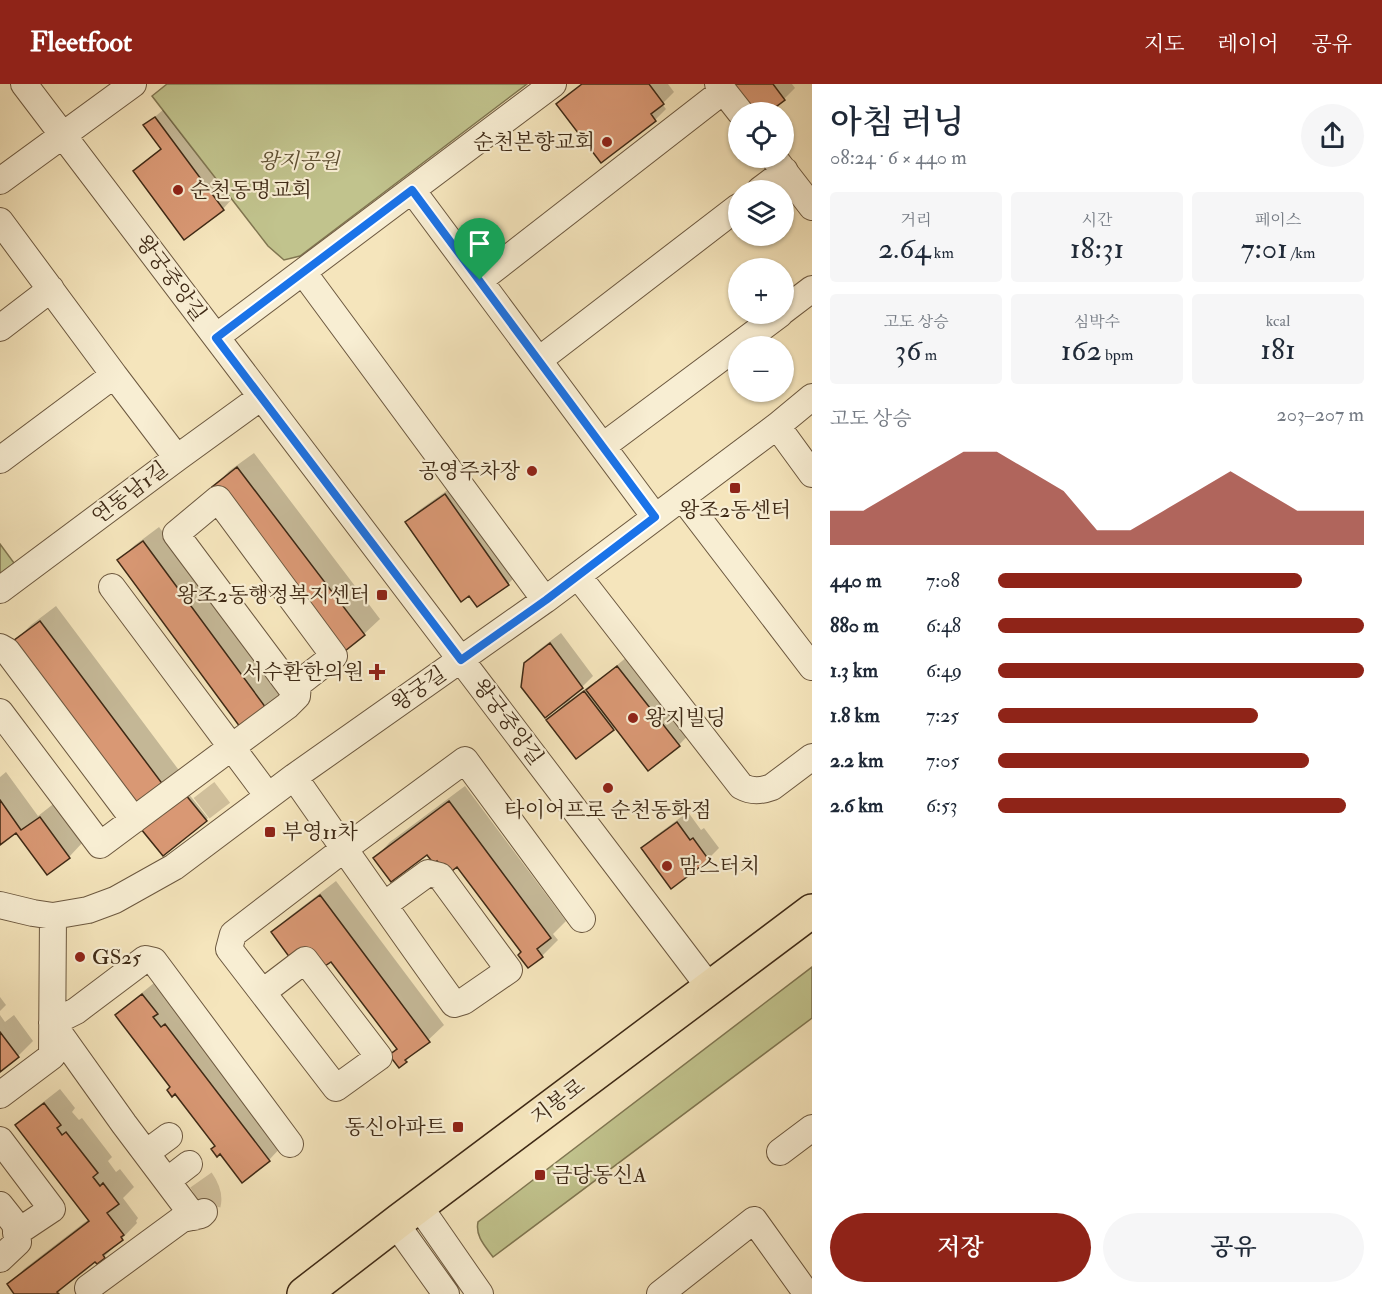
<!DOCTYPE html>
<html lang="ko">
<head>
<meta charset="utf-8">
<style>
	body { margin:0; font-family:"IM FELL Double Pica","Noto Serif KR",serif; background:#f6f6f7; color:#1f2937; height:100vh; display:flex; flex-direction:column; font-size:22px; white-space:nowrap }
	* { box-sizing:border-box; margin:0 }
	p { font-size:20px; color:#747a83 }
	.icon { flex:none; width:33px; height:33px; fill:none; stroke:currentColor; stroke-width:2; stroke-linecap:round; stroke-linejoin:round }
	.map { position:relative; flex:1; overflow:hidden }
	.details { display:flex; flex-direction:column; background:#fff; width:570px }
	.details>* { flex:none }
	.controls { position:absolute; left:728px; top:18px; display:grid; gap:12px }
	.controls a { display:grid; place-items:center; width:66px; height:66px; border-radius:50%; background:#fff; box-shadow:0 2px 4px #0004; font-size:30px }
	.pin { position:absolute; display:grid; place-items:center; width:51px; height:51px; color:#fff; margin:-62px -26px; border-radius:50% 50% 50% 0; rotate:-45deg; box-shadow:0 0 6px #0007 }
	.pin .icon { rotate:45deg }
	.round { display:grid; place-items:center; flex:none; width:63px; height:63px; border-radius:32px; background:#f6f6f7 }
	.headline { display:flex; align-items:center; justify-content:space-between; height:102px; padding:0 18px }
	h1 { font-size:33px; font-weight:600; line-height:45px }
	.stats { display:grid; grid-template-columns:repeat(3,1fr); gap:9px; height:102px; padding:6px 18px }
	.stats div { display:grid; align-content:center; border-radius:6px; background:#f6f6f7; text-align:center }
	.stats b { font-size:30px; font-weight:600 }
	.stats small { font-size:16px; font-weight:400 }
	.stats p { font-size:16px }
	.chart { height:168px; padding:12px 18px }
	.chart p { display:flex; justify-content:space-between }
	.chart svg { width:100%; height:108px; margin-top:6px; fill:#8f2418; opacity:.7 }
	.action { display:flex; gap:12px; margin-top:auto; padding:12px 18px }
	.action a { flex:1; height:69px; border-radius:36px; background:#8f2418; color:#fff; font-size:24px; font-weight:600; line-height:69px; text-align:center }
	.action a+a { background:#f6f6f7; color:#1f2937 }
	ul { padding:0 18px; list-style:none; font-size:20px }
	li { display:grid; grid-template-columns:96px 72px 1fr; align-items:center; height:45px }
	li i { height:15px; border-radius:8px; background:#8f2418 }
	header { display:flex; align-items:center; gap:36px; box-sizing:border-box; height:84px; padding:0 30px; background:#8f2418; color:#fff }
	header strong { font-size:28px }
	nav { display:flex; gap:33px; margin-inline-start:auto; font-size:21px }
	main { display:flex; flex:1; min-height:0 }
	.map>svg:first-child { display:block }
	.green { fill:#c1c38d; stroke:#807651; stroke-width:1.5 }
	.shadow { fill:#0003 }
	.building { fill:#d99874; stroke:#3e2915; stroke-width:1.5 }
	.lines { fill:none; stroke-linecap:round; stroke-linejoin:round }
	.minor-tunnel { stroke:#d0bf9b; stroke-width:26; stroke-dasharray:26 13; stroke-linecap:butt }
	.minor-casing { stroke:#6c583f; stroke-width:28 }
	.major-casing { stroke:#3e2915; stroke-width:36 }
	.minor { stroke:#f8eed3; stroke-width:26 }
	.major { stroke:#f5e5bc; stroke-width:33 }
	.route-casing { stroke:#fff; stroke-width:12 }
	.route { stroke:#1a73e8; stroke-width:8 }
	.poi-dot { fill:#8f2418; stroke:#f8eed3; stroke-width:2 }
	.labels { text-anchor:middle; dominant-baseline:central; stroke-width:4.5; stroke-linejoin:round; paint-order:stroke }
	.poi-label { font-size:21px; fill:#3e2915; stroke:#f8eed3; text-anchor:start }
	.park-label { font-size:21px; font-style:italic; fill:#5f5033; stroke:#f8eed3 }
	.street-label { font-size:21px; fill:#3e2915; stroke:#f8eed3 }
</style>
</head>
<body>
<header>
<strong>Fleetfoot</strong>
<nav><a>지도</a><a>레이어</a><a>공유</a></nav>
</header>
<main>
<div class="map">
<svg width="812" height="1210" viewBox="0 0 812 1210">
	<rect width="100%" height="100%" fill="#f5e5bc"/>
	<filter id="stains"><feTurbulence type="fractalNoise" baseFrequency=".00333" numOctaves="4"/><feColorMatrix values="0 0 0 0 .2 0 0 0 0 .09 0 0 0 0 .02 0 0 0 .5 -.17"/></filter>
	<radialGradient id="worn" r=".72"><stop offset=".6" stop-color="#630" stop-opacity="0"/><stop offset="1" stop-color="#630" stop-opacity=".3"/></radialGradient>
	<path class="green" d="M167,0H527L300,172L284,176L268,162L152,12Z
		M0,460L17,483L0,497Z
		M812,883V934L493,1173C485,1162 475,1152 478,1138Z"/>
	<path class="shadow" d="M581,0H668L674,8L662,20L666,25L655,36L558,20Z
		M733,0H792L795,4L784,15L767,28H755Z
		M163,26L231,116L223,125L135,87L143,79L162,64L145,41Z
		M254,369L380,535L364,550L340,568L214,403L229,387Z
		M456,400L519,489L508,500L407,438L418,427Z
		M159,443L284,611L268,627L119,476L135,461Z
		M56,522L181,689L141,723L15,557L31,541Z
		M561,549L593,592L582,603L569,614L570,616L596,597L597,598L634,567L694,645L679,661L616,643L613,645L548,636L564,620L525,579L536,568Z
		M6,688L38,732L56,718L84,757L69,773L17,747L0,759V693Z
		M465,702L566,837L553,850L558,856L542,872L528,882L523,868L458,781L438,775L428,769L375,774L390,758Z
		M188,709L208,734L206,736L145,743Z
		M688,728L701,746L704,744L719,764L708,775L643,764L654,753Z
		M336,797L444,941L406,977L398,964L331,875L273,848L289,833Z
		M159,895L284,1060L269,1076L172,1003L117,931L133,916Z
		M0,913L6,921L0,927Z
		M0,931L5,938L14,931L33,957L18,972L0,986Z
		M60,1005L75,1024L72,1028L79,1036L82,1034L112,1073L108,1077L116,1088L120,1085L134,1103L123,1114L138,1134L136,1137L137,1139L104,1173L97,1178L96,1176L73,1194L57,1210H16L9,1201L24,1185L89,1135L17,1041L33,1026Z"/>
	<path class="building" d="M582,0H649L664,20L651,30L656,37L601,79L556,20Z
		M731,0H773L785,16L769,28H753Z
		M155,33L224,126L184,156L133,87L161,65L143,41Z
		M237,383L365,551L340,571L212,403Z
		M445,410L509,501L477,523L469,512L461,518L405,438Z
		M143,457L269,628L243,647L117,476Z
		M40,537L167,706L140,726L13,557Z
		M550,559L583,604L545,634L521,603L524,579Z
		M617,582L680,662L648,687L586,606Z
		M584,607L614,646L576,675L546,636Z
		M185,710L207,737L163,772L141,745Z
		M0,716L21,746L40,733L70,774L47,791L16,749L0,761Z
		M449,717L551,854L537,865L543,873L528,884L518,871L521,868L457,783L447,791L437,777L434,780L427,771L391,798L373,774Z
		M677,738L690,756L693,754L709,776L671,805L641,764Z
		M320,811L430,958L405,976L407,978L399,984L389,971L397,965L331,878L319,886L290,874L271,848Z
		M142,910L158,930L153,933L161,943L165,940L270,1077L242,1099L220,1070L217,1073L211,1065L215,1062L175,1010L172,1013L167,1006L170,1003L115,931Z
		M0,948L19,973L0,988Z
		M44,1019L61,1041L57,1044L62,1051L66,1048L98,1089L93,1093L100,1102L103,1099L119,1120L107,1129L124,1151L121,1153L123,1156L103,1171L105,1174L97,1180L95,1178L57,1208L59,1210H14L7,1200L89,1137L15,1041Z"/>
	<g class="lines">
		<path class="minor-tunnel" d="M204,706L220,727
			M201,1096C208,1106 212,1117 204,1128"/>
		<defs>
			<path id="minor" d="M24,0L710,904
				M718,0L740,28
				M774,74L812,123
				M0,97L133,0
				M412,106L655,433
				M760,106L785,87
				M0,137L114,291L0,376
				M303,188L545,516
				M480,196L723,7
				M783,227L812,205
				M0,244L51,205
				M216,253L553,0
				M539,276L738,123
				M114,291L177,374
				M777,342L812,390
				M603,362L780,230
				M682,413L812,583
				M578,492L741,702C752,708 761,707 772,703L812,673
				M112,503L268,712
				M0,506L177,374L261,313
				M0,563L7,567L134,736
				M0,628L100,761L287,622L297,612L298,600L334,572L218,415L176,450L297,612
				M294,693C347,769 400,845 454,920L464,917L509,886L440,792L428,789L384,821
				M0,821L33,829L53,832L88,826L115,816L174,783L294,693L545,516L777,342L812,313
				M263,908L305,876L379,973L336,1004L229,865L233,850L344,765L465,676L582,835
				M0,1011L52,972L53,832
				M0,1056L52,1125L16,1149
				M780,1068L812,1044
				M146,1069L169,1052
				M167,1097L189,1080
				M0,1121L15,1140L18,1158L0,1175
				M419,1122L480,1210
				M194,1133L124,1040L52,939L76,927L145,875L154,877L290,1060
				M396,1140L446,1210
				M88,1204L182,1135L201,1131L204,1128
				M660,1210L754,1136L807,1210"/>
			<path id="major" d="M304,1210L400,1136L812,827"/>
		</defs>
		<use href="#minor" class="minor-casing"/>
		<use href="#major" class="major-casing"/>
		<use href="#minor" class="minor"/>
		<use href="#major" class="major"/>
	</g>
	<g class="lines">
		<defs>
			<path id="route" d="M412,106L655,433L546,516L461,576L216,254Z"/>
		</defs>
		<use href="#route" class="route-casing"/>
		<use href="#route" class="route"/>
	</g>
	<g class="poi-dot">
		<circle cx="607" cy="58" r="6"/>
		<circle cx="178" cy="106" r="6"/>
		<circle cx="532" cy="387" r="6"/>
		<rect x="729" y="398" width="12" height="12" rx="3"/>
		<rect x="376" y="505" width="12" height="12" rx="3"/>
		<path d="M374 579h6v6h6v6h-6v6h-6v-6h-6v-6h6z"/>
		<circle cx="633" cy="634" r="6"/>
		<circle cx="608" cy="704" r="6"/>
		<rect x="264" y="742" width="12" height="12" rx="3"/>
		<circle cx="667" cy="782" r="6"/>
		<circle cx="80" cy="873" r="6"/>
		<rect x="452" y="1037" width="12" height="12" rx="3"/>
		<rect x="534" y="1085" width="12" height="12" rx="3"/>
	</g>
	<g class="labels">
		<g class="poi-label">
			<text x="595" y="58" text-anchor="end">순천본향교회</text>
			<text x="190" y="106">순천동명교회</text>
			<text x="520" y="387" text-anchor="end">공영주차장</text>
			<text x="735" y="426" text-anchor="middle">왕조2동센터</text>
			<text x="370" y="511" text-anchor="end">왕조2동행정복지센터</text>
			<text x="364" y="588" text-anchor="end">서수환한의원</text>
			<text x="645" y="634">왕지빌딩</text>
			<text x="608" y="726" text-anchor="middle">타이어프로 순천동화점</text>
			<text x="282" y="748">부영11차</text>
			<text x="679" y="782">맘스터치</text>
			<text x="92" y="873">GS25</text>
			<text x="446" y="1043" text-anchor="end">동신아파트</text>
			<text x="552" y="1091">금당동신A</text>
		</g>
		<g class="park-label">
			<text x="299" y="77">왕지공원</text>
		</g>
		<g class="street-label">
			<text transform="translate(171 194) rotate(53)">왕궁중앙길</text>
			<text transform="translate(130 409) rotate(-37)">연동남1길</text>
			<text transform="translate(419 605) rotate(-35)">왕궁길</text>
			<text transform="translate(508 638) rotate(53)">왕궁중앙길</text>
			<text transform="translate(558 1018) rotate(-37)">지봉로</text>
		</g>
	</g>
	<rect width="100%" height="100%" filter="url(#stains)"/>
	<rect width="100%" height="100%" fill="url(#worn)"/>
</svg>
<div class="controls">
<a><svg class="icon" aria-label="locate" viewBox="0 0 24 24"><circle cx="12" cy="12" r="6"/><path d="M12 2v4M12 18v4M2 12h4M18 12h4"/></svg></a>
<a><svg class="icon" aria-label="layers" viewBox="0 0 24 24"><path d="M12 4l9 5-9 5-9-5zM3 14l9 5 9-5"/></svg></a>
<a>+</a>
<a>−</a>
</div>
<div class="pin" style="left:480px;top:196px;background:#1e9e55"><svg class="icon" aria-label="arrive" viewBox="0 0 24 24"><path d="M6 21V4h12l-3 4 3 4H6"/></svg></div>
</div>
<section class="details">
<div class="headline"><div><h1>아침 러닝</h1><p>08:24 · 6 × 440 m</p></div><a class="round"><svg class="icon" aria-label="share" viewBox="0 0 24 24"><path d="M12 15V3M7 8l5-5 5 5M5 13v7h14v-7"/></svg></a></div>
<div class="stats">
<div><p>거리</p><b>2.64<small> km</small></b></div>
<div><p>시간</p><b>18:31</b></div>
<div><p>페이스</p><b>7:01<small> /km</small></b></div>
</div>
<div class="stats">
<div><p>고도 상승</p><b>36<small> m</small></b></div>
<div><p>심박수</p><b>162<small> bpm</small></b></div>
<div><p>kcal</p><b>181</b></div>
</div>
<div class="chart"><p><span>고도 상승</span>203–207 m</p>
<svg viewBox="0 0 160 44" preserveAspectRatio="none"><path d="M0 44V30L10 30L20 22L30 14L40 6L50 6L60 14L70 22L80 38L90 38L100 30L110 22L120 14L130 22L140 30L150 30L160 30V44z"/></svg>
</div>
<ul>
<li><b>440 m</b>7:08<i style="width:83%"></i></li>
<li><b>880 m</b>6:48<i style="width:100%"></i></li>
<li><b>1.3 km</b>6:49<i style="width:100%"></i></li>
<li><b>1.8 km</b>7:25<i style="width:71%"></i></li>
<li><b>2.2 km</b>7:05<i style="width:85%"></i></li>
<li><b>2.6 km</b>6:53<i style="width:95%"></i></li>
</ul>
<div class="action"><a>저장</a><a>공유</a></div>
</section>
</main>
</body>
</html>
